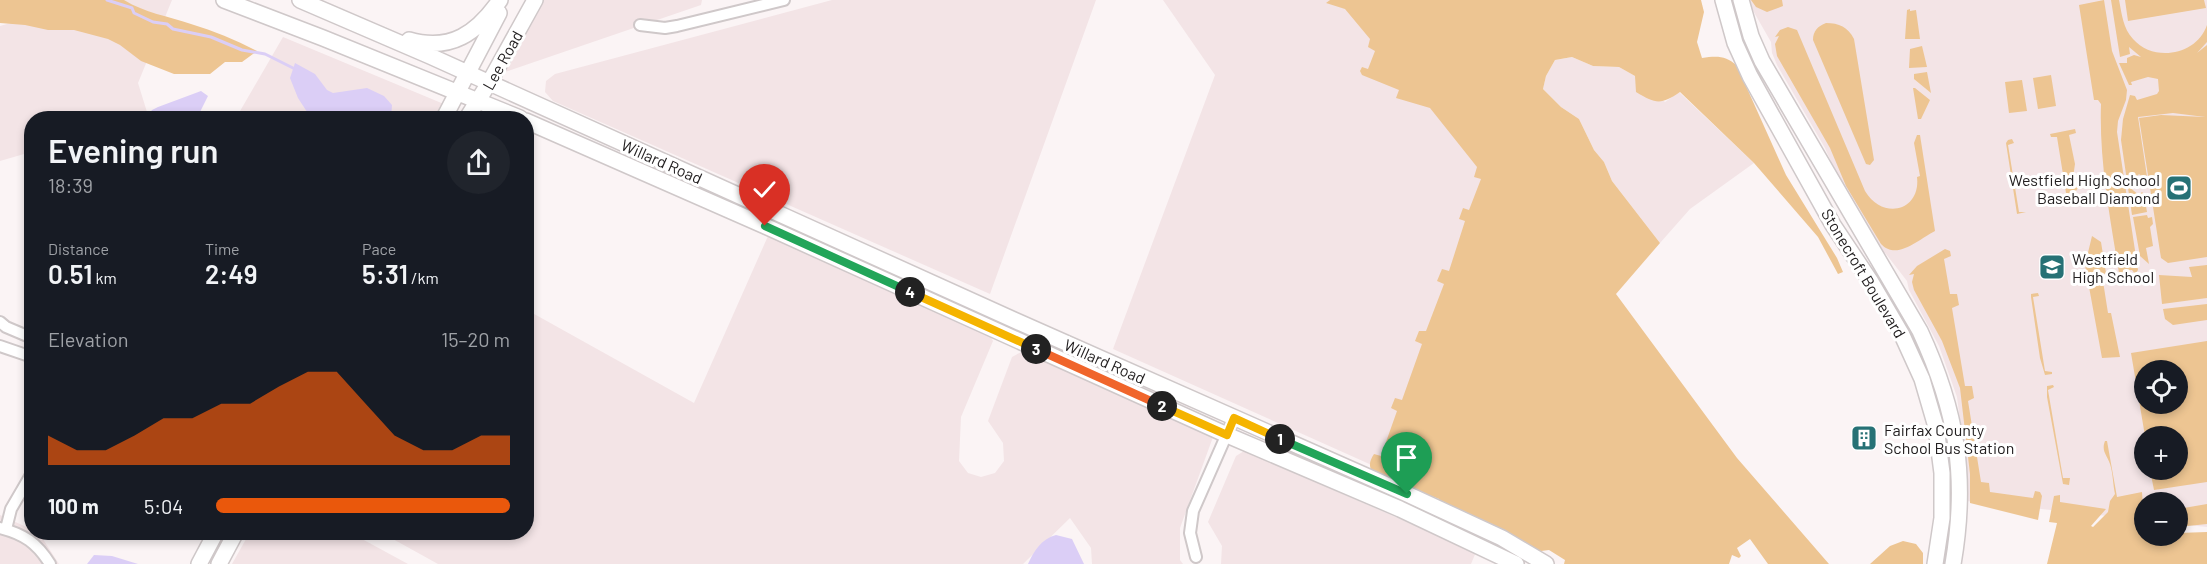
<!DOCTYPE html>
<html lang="en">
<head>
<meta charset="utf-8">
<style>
	body { margin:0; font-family:Barlow,sans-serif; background:#20242c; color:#f1f3f6; height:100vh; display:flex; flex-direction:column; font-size:22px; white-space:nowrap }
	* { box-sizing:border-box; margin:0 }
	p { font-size:20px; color:#9ea1a6 }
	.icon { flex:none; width:33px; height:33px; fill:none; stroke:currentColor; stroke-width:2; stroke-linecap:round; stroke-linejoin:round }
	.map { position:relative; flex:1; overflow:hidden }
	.sheet { position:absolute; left:24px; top:111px; width:510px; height:429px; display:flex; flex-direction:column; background:#171b24; border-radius:24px; box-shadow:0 3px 9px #0003 }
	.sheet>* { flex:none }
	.buttons { position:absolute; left:2134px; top:360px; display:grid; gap:12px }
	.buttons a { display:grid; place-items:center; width:54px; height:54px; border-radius:50%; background:#171b24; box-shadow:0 3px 9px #0003; font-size:30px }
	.pin { position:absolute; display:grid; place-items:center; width:51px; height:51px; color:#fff; margin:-62px -26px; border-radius:50% 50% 50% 0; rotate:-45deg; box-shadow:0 0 6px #0007 }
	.pin .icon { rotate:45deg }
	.km { position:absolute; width:30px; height:30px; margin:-15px; border-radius:50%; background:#222; color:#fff; font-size:16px; line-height:30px; text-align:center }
	.round { display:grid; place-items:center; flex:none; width:63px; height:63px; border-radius:32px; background:#20242c }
	.head { display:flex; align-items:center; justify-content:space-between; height:102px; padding:0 24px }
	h1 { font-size:33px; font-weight:600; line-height:45px }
	.figures { display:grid; grid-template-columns:repeat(3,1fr); gap:9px; height:102px; padding:6px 24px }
	.figures div { display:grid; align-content:center }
	.figures b { font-size:26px; font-weight:600 }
	.figures small { font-size:16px; font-weight:400 }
	.figures p { font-size:16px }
	.chart { height:168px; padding:12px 24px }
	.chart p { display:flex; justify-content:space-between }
	.chart svg { width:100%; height:108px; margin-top:6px; fill:#ea580c; opacity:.7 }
	ul { padding:0 24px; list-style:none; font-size:20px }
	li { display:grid; grid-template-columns:96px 72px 1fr; align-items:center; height:45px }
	li i { height:15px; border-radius:8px; background:#ea580c }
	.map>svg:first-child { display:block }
	.built { fill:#f3e4e6; fill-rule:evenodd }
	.green { fill:#edc592; fill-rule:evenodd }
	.water { fill:#dbcef6 }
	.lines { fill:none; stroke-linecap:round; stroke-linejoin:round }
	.stream { stroke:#dbcef6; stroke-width:3 }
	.street-casing { stroke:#cfc8c9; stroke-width:14 }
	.secondary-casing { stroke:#cfc8c9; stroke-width:18 }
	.street { stroke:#fff; stroke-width:10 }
	.secondary { stroke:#fff; stroke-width:15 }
	.split-1-casing { stroke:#fff; stroke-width:12 }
	.split-2-casing { stroke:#fff; stroke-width:12 }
	.split-3-casing { stroke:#fff; stroke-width:12 }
	.split-4-casing { stroke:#fff; stroke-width:12 }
	.split-5-casing { stroke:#fff; stroke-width:12 }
	.split-1 { stroke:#22a559; stroke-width:8 }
	.split-2 { stroke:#f5b400; stroke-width:8 }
	.split-3 { stroke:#f0652b; stroke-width:8 }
	.split-4 { stroke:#f5b400; stroke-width:8 }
	.split-5 { stroke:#22a559; stroke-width:8 }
	.labels { text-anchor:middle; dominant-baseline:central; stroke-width:6; stroke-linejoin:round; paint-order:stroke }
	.street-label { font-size:16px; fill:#232021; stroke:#fff }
	.poi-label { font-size:16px; fill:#232021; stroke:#fff; text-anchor:start }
</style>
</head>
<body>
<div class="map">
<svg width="2207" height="564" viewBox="0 0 2207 564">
	<rect width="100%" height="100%" fill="#fbf4f5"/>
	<path class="built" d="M91,0H172L138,83L147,112L121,118H32L31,152L0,161V26Z
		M538,0H702L701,5L502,73Z
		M832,0H1096L990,294L553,101L545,92L546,81L555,74Z
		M1163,0H1350L1494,173L1385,471L1113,349L1215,75Z
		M1747,0H2207V527L2178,524V502H2145V520L1966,501L1965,460L1957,397L1939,346L1909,290L1907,281L1886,254L1880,250L1842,186L1825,148L1777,65L1772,53L1771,42ZM2145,370H2178V404H2145ZM2145,436H2178V470H2145Z
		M283,37L451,107L444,118H236Z
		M1572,57L1593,66L1619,67L1635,76L1665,102L1679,92L1754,163L1690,209L1660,243L1612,181L1604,162L1594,150L1579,119L1561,107L1543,89L1546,76L1555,60Z
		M768,236L988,332L993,341L961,417L959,461L968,473L981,477L995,473L1004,461L1003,443L988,421L1012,357L1025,350L1213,437L1180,528V560L1183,564H1092L1091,548L1070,518L1023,564H438L382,533L526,532L527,310L694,403Z
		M1244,451L1476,552L1471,564H1221L1222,546L1208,522L1236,456Z
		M0,515L31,529L32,532L39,533L59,564H0Z
		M250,532L351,533L408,564H232Z"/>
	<path class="green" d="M0,0H124C145,13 168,16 191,24C214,31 236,40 257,51L242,62H225L210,74H174L141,61L120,45L108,39L74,30H48L25,25L0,23Z
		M1330,0H1701L1704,12L1697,42L1702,58C1716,56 1726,55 1737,66L1786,175L1837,258L1843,272L1838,274L1818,237L1754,163L1680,92C1661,105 1656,104 1636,92L1635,76L1619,67L1593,66L1572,57L1555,60L1546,76L1543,89L1561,107L1579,119L1594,150L1604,162L1612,181L1660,243L1616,294L1737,458L1829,564H1768L1750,539L1737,548L1741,556L1739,558L1732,555L1729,564H1564L1565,560L1549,550L1541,551L1531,548L1441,505L1439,499L1372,473C1369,465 1369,462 1374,454L1381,456L1397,411L1391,408L1395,398L1402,400L1422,344L1415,341L1419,331H1426L1444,284L1437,281L1442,269L1449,271L1465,221L1459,219L1463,208L1469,210L1481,179L1474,177L1477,167L1430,108L1396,98L1399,90L1362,75L1360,71L1362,67L1368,69L1375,51L1368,47L1370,39L1345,9L1326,3Z
		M1751,0H1782L1783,6L1767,12L1756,7Z
		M2104,0L2112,51L2127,90L2126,100L2118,121L2117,132L2138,270L2135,274L2132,270L2123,271V277L2119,273C2110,218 2099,160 2101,104L2098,100H2094L2079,5Z
		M2111,0H2119C2122,15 2123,28 2133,39C2154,63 2197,55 2207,25V42L2197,53L2207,45V257L2168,263L2161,258L2139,118L2161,115L2205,117L2173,113L2138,117L2148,183L2139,174L2129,187L2139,195L2142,192L2144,194L2147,212L2132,215L2121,140L2123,119L2130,95L2135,96L2137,100L2157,94L2159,91L2158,79L2148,77L2131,82L2132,85H2129L2119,63H2127V58L2134,55L2141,57L2129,47L2130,54L2120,57Z
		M2125,0H2204L2206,8L2128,21Z
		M1910,9V11L1916,10L1920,39H1905L1907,10Z
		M1826,23C1839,23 1848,27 1854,39L1874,160L1870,165L1866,164L1813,40C1813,31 1818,26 1826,23Z
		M1788,27L1797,30L1865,191C1883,221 1921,211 1917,177L1920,176L1914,143L1917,135H1920L1935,231C1919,239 1897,261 1881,244L1846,186L1830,148L1777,56L1775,44L1779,36L1775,37L1780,30Z
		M1922,46L1927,67L1909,68L1910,49Z
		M1927,72L1931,93L1914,79V74Z
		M2051,75L2056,106L2038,109L2033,78Z
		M2022,80L2027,111L2009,113L2005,82Z
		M1913,88H1915L1930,100L1921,119H1918Z
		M2075,129L2076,133L2069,135L2075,164L2072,184L2078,188L2071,198L2062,206L2060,196L2066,193L2057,137H2051L2050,134Z
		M2012,139L2014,143L2008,145L2019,212H2026L2017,214L2006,143L2008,140Z
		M2147,215L2148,218L2152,217L2153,224L2150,227L2153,246L2146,248L2149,264L2140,256L2133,217Z
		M2092,236L2101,242L2106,273L2102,275L2108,313H2111L2120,357L2102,358L2085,265Z
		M1945,249L1950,251L1951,256L1944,259L1950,294H1957L1959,305L1952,308L1965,386H1972L1974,398L1968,401L1981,482L1989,483L1990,492L2033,498L2035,491L2040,492L2042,496L2038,520L1970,503V474L1960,388L1942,341L1914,290L1912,282L1914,274L1909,275L1917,266Z
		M2207,265V298L2162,304L2159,275L2192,277L2189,267Z
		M2038,293L2039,296L2033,297L2045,371L2052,372V374L2045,375L2040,358L2031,297V294Z
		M2207,304V320L2173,325L2165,319L2163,309Z
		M2207,341V482L2154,490L2150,470H2178V436H2145L2131,353ZM2178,370V404H2145V370Z
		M2053,385L2054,387L2048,390L2063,478H2070L2069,485L2063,484L2047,397V386Z
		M2105,441H2107L2117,497L2142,492L2145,536H2178V533L2207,532V564H2047L2057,523L2049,522L2054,496L2060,495V502L2106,509L2091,526L2093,527L2108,512L2110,501L2115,494C2113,485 2113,473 2110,464C2107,455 2101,451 2105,441Z
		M2207,504V524L2178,527V509Z
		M1903,541L1916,544L1923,553V564H1870L1890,546Z"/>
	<path class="water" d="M295,63L315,74L327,90L333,93L367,88L384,96L392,105L391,118H311L298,98L290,78Z
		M201,91L208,96L197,118H146L152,110L158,107Z
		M1056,535L1072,539L1084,564H1028C1034,551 1041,539 1056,535Z
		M94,555L112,556L138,564H87Z"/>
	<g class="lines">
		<path class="stream" d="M107,0L132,8L134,13L153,22L167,24L173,29L211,37L242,50L265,54L293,68"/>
		<defs>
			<path id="street" d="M640,25L665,28L677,26L784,0
				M0,322L6,327L32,338
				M0,346L32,357
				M0,528C24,534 37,543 50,564
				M6,529L11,509L32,473
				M1196,557L1190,533L1193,511L1234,418"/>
			<path id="secondary" d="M224,0L323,38L520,118
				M300,0L430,56L1014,320L1407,494L1502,538L1546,564
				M1723,0L1735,43L1750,76L1833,225L1871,282L1902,335L1922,379L1936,427L1942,473V518L1935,564
				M1741,0L1751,36L1762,61L1920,331C1957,411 1968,477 1953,564
				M409,40C451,52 477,33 500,0
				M444,118L499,13
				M467,118L489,83L535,0
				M526,121L765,226L1227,435L1400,509L1516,564
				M199,564L216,532
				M219,564L236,532"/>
		</defs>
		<use href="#street" class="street-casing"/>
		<use href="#secondary" class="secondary-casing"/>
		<use href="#street" class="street"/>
		<use href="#secondary" class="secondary"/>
	</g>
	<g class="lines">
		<defs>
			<path id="split-1" d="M1280,439L1407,494"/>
			<path id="split-2" d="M1162,406L1227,435L1234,418L1280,439"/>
			<path id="split-3" d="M1036,349L1162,406"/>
			<path id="split-4" d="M910,292L1036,349"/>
			<path id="split-5" d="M765,226L910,292"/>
		</defs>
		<use href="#split-1" class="split-1-casing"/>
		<use href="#split-2" class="split-2-casing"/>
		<use href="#split-3" class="split-3-casing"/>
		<use href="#split-4" class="split-4-casing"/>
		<use href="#split-5" class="split-5-casing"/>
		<use href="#split-1" class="split-1"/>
		<use href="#split-2" class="split-2"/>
		<use href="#split-3" class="split-3"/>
		<use href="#split-4" class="split-4"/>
		<use href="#split-5" class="split-5"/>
	</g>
	<defs>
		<symbol id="stadium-square" viewBox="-11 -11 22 22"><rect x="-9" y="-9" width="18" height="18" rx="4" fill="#267175" stroke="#fff"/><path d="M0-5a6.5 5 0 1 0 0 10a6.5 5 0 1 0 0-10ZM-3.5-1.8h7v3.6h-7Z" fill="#fff"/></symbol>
		<symbol id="school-square" viewBox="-11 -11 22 22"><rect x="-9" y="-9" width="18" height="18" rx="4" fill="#267175" stroke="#fff"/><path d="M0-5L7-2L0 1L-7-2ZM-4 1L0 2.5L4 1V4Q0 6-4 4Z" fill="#fff"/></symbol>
		<symbol id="building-square" viewBox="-11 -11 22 22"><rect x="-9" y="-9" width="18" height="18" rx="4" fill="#267175" stroke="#fff"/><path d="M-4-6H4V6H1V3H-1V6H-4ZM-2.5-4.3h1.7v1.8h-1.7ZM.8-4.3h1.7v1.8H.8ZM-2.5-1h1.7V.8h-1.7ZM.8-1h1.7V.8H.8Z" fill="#fff"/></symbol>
	</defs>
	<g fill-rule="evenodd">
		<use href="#stadium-square" x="2164" y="173" width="30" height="30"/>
		<use href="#school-square" x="2037" y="252" width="30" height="30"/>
		<use href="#building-square" x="1849" y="423" width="30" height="30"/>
	</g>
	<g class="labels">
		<g class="street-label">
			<text transform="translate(502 60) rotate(-61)">Lee Road</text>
			<text transform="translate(662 161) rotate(24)">Willard Road</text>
			<text transform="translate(1864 273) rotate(59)">Stonecroft Boulevard</text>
			<text transform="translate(1105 361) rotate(24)">Willard Road</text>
		</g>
		<g class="poi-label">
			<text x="2160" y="179" text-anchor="end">Westfield High School<tspan x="2160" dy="18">Baseball Diamond</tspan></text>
			<text x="2072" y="258">Westfield<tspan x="2072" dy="18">High School</tspan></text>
			<text x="1884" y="429">Fairfax County<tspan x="1884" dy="18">School Bus Station</tspan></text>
		</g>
	</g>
</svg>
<div class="buttons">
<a><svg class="icon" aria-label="locate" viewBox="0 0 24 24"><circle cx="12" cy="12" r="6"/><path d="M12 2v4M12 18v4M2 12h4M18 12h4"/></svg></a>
<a>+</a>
<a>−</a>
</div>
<div class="pin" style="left:1407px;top:494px;background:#1e9e55"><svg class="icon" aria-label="arrive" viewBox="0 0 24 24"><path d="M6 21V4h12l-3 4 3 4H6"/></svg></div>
<div class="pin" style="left:765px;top:226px;background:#d93025"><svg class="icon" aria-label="check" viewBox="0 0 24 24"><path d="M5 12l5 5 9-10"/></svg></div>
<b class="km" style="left:1280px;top:439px">1</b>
<b class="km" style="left:1162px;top:406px">2</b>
<b class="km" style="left:1036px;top:349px">3</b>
<b class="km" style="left:910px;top:292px">4</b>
<section class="sheet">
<div class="head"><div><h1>Evening run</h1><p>18:39</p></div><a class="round"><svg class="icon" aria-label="share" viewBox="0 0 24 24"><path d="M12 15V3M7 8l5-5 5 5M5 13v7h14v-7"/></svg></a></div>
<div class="figures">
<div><p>Distance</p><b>0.51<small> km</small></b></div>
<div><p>Time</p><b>2:49</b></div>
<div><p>Pace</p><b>5:31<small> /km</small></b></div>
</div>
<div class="chart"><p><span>Elevation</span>15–20 m</p>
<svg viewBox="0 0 160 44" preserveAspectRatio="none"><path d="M0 44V32L10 38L20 38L30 32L40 25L50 25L60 19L70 19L80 12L90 6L100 6L110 19L120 32L130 38L140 38L150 32L160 32V44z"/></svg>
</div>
<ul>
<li><b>100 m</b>5:04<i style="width:100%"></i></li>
</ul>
</section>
</div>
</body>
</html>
